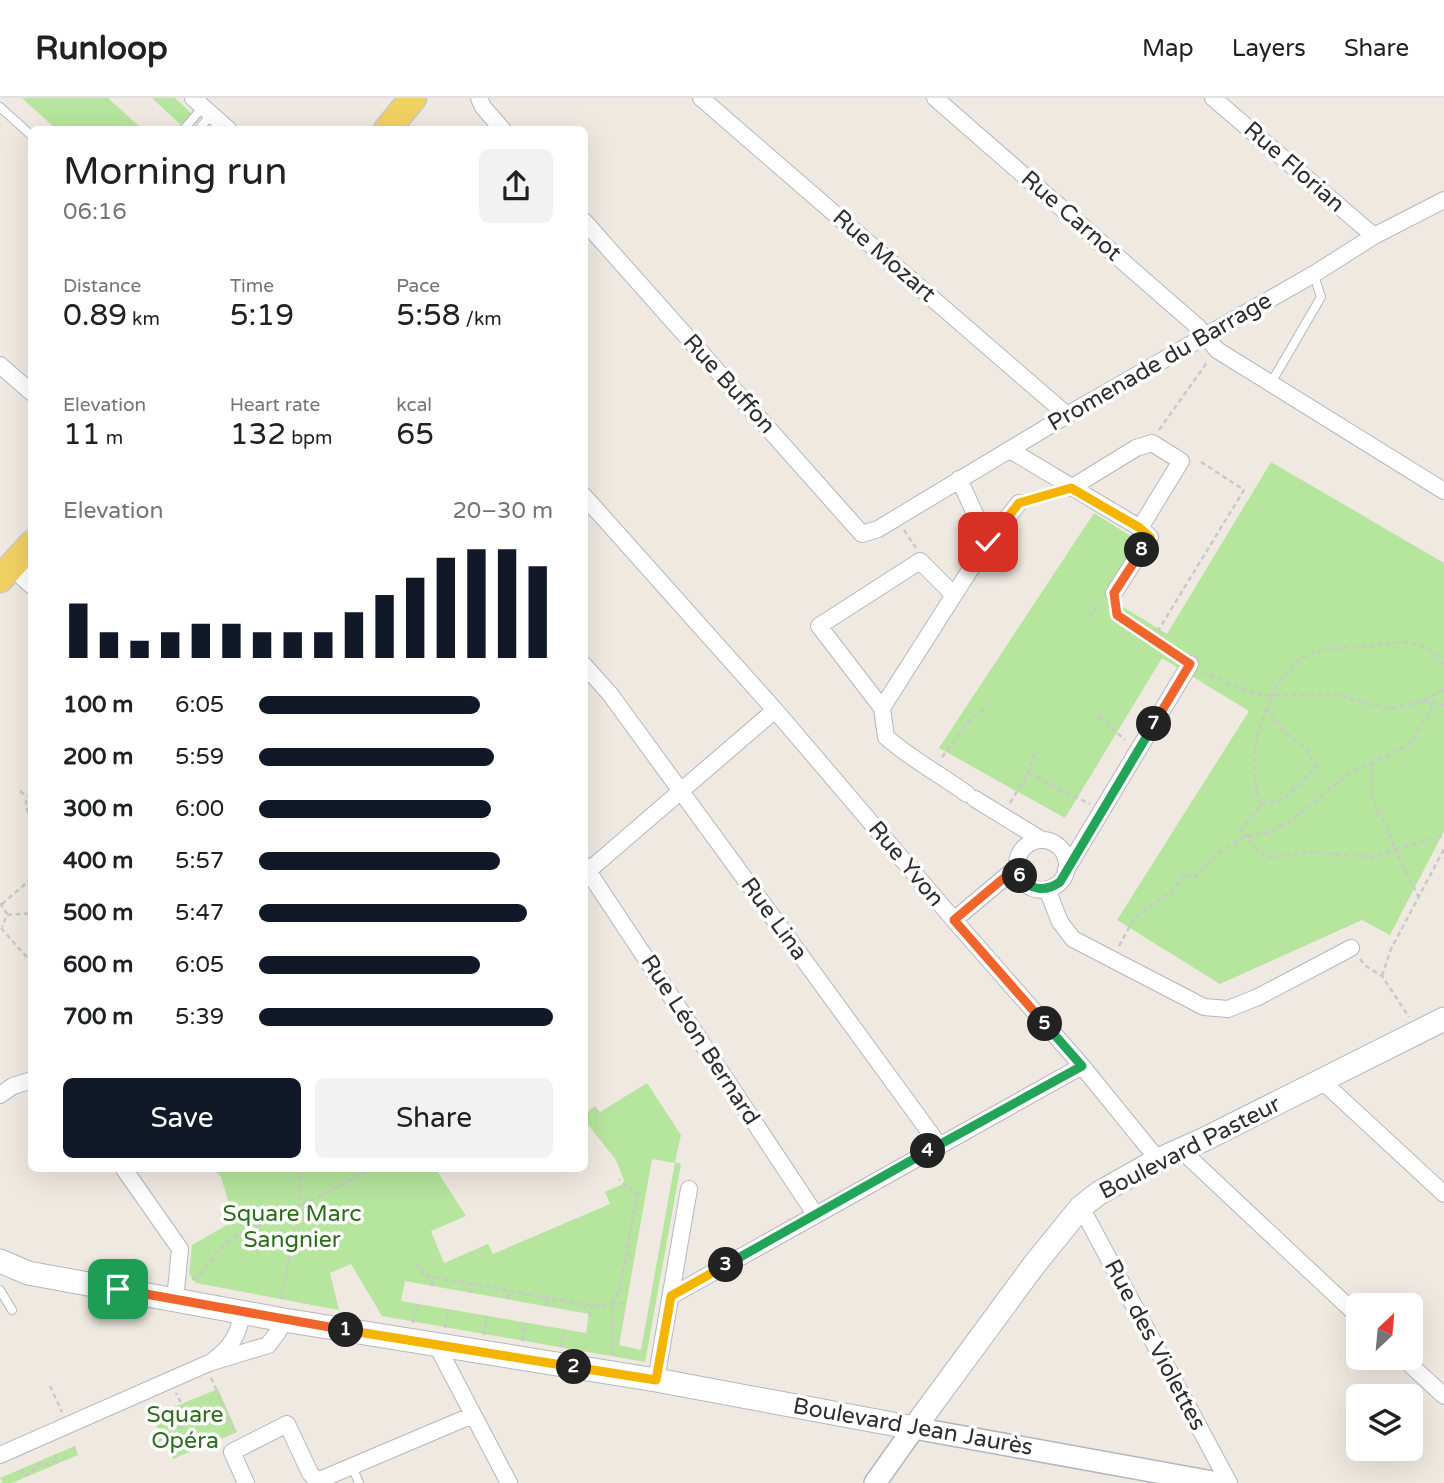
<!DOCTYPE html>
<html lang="en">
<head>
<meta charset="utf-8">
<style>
	body { margin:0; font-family:"Varela Round",sans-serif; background:#f2f2f2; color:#202124; height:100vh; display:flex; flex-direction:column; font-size:26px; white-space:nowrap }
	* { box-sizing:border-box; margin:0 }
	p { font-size:23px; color:#757577 }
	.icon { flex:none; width:38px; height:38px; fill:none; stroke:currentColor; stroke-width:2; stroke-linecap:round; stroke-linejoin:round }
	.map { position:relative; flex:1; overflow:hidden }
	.drawer { position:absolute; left:28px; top:28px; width:560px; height:1046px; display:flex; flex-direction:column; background:#fff; border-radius:10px; box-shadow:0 7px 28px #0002 }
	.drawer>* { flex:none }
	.needle { width:46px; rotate:26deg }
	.tools { position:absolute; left:1346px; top:1195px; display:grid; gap:14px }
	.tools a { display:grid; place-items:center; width:77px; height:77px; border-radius:10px; background:#fff; box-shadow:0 7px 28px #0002; font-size:35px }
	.pin { position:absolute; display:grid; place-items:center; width:60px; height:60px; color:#fff; margin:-30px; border-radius:14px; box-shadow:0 4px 10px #0006 }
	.km { position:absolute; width:35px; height:35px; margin:-18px; border-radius:50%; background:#222; color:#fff; font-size:19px; line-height:35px; text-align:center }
	.round { display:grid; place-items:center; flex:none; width:74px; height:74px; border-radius:10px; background:#f2f2f2 }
	.summary { display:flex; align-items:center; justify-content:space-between; height:119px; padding:0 35px }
	h1 { font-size:38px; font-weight:600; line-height:52px }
	.figures { display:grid; grid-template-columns:repeat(3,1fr); gap:10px; height:119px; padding:7px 35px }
	.figures div { display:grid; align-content:center }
	.figures b { font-size:30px; font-weight:600 }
	.figures small { font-size:19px; font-weight:400 }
	.figures p { font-size:19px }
	.chart { height:196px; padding:14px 35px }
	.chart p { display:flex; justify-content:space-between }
	.chart svg { width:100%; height:126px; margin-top:7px; stroke:#111827; stroke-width:6 }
	.action { display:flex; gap:14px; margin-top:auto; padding:14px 35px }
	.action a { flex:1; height:80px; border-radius:10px; background:#111827; color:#fff; font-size:28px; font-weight:600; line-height:80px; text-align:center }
	.action a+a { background:#f2f2f2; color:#202124 }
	ul { padding:0 35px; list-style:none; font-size:23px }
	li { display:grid; grid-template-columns:112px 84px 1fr; align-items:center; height:52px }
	li i { height:18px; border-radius:9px; background:#111827 }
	header { display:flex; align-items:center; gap:42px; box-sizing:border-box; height:98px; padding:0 35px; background:#fff; border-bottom:2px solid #e0e0e0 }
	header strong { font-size:33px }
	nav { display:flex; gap:38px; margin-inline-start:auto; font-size:24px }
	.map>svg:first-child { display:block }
	.green { fill:#b6e59e; fill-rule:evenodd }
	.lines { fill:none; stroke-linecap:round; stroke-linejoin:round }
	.service-casing { stroke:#b4b7c1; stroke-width:10 }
	.minor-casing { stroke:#b4b7c1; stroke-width:18 }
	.tertiary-casing { stroke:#b4b7c1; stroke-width:24 }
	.secondary-casing { stroke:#b4b7c1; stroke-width:25 }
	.primary-casing { stroke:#c9c9c9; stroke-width:29 }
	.path { stroke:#c9c9c9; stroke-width:2.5; stroke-dasharray:5 3.5; stroke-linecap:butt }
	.service { stroke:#fff; stroke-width:8 }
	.minor { stroke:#fff; stroke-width:16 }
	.tertiary { stroke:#fff; stroke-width:21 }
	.secondary { stroke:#fff; stroke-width:23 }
	.primary { stroke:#f2d163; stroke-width:26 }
	.split-1-casing { stroke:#fff; stroke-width:14 }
	.split-2-casing { stroke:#fff; stroke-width:14 }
	.split-3-casing { stroke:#fff; stroke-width:14 }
	.split-4-casing { stroke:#fff; stroke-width:14 }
	.split-5-casing { stroke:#fff; stroke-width:14 }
	.split-6-casing { stroke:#fff; stroke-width:14 }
	.split-7-casing { stroke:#fff; stroke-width:14 }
	.split-8-casing { stroke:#fff; stroke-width:14 }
	.split-9-casing { stroke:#fff; stroke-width:14 }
	.split-1 { stroke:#f0652b; stroke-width:9 }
	.split-2 { stroke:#f5b400; stroke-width:9 }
	.split-3 { stroke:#f5b400; stroke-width:9 }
	.split-4 { stroke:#22a559; stroke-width:9 }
	.split-5 { stroke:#22a559; stroke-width:9 }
	.split-6 { stroke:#f0652b; stroke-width:9 }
	.split-7 { stroke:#22a559; stroke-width:9 }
	.split-8 { stroke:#f0652b; stroke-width:9 }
	.split-9 { stroke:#f5b400; stroke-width:9 }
	.labels { text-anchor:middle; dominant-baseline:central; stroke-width:7; stroke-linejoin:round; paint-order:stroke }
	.street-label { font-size:23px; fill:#2e2e2e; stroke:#fff }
	.park-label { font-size:23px; fill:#2c6e1b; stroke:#fff }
</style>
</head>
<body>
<header>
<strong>Runloop</strong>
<nav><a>Map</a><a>Layers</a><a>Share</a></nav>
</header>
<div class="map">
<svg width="1444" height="1385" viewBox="0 0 1444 1385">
	<rect width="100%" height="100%" fill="#efe9e1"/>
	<path class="green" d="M22,0H108L142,31H56Z
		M152,0H175L193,17L182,28Z
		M1271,364L1444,465V733L1390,837L1362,822L1220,886L1117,822L1249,613L1162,560L1065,720L939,650L1094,415L1145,447L1115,504L1167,536Z
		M647,985L681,1037L675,1064L681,1066L645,1264L382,1218L351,1166L330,1175L339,1212L196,1185L189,1176L192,1147L234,1123L221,1079L214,1071H436L466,1118L431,1133L444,1165L488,1146L493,1156L610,1106L605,1094L625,1085L616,1062L585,1023V1015L595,1008L600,1014ZM652,1061L675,1065L641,1252L619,1247ZM405,1183L589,1216L586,1235L401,1203Z
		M218,1291L237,1334L173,1361L152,1318Z
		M75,1348L78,1357L12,1385H3L0,1380Z"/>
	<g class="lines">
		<defs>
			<path id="service" d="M0,9L32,38
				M183,32L203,9
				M198,32L212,16
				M1271,285L1321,199L1314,177
				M0,1192L12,1212
				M352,1368L359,1385"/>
			<path id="minor" d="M193,0L229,32
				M479,0L483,9L503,32
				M701,0L1067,317
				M935,0L1198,229L1217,252L1444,393
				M1213,0L1374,138
				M584,123L862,436L878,431L1067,317L1314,176L1374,138L1444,102
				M0,267L32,295
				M1010,352L1140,430L1181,363L1152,345L1136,350L1071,390
				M959,381L988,444
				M584,398L775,612L954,822L1082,968L1151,1053L1156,1063
				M17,464L23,480L32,488
				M1114,495L1150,439L1140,430
				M954,497L988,444L1019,405
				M584,567L610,596L939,1047
				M882,610L954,497L920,463L819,528L882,610L886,639C911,661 941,677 967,696
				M975,701L1042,742
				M1017 767a25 25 0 1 1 50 0a25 25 0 1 1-50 0Z
				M584,767L815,1116
				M1066,772L1190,566
				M588,773L775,612
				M1047,791L1060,824L1073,841L1204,909L1228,911L1258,899L1351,850
				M954,822L1017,769
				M1322,983L1444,1096
				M0,997L13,988L32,982
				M1181,1052L1358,1218
				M124,1071L180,1151L175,1202
				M1081,1109L1229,1385
				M671,1198L1082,968
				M436,1246L509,1385
				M1403,1260L1444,1298
				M214,1262C232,1248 239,1236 242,1214
				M656,1282L689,1091
				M0,1357L209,1265L268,1247L278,1234L284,1222
				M246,1385L232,1354L287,1326L310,1375L317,1383L473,1317"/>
			<path id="tertiary" d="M875,1385L914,1330L1218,1385"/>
			<path id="secondary" d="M0,1163L28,1175L284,1222L656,1282L914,1330L1034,1167L1081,1109L1099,1095L1156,1063L1205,1041L1444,921"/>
			<path id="primary" d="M387,32L413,0
				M0,481L32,446"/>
		</defs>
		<use href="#service" class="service-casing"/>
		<use href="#minor" class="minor-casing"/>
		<use href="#tertiary" class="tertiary-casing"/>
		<use href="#secondary" class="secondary-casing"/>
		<use href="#primary" class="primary-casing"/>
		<path class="path" d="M1159,332L1208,263
			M1032,401L1053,395
			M904,432L916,450
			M1116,511L1117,517L1176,557
			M1090,519L1100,504
			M1153,541L1244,392L1198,362
			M1203,573L1244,593L1262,597H1338L1388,611L1423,603L1444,591
			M1423,603L1444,607
			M1099,618L1125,642
			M942,659L969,623L988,607
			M1372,663L1371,692L1376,711L1387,729L1395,751L1444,738
			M1028,675L1090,706
			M20,693L27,699
			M32,696L27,699C25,707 26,713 32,720
			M1010,705L1028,675L1035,654
			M1261,707L1285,700L1316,670L1306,650L1285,634L1267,610
			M1419,800L1395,751L1376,759L1307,754L1272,759L1259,754L1241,732L1261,707C1256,693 1254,680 1254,665C1254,636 1274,580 1298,563C1319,548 1347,550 1371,548C1405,544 1421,538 1444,567
			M0,805L7,816L2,829
			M2,806L32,780
			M7,817L32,815
			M1,830L32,865
			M1119,848L1135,819L1174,792L1185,776L1194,780L1213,760L1245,738L1266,735L1288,725L1347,677L1410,646L1434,606
			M1360,861L1366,868L1382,878L1409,919
			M1382,878L1391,851L1444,751
			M637,1096L645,1097
			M626,1157L634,1158
			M417,1165L423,1177L592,1208L611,1206L620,1191L637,1096L619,1081
			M192,1182L200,1177L217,1154L237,1137L299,1109L371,1071
			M432,1188L433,1179
			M470,1195L471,1186
			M281,1201L299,1109L302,1071
			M508,1201L510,1193
			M546,1208L548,1200
			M589,1219L592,1208
			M413,1225L417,1206
			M445,1230L449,1212
			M484,1237L487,1218
			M522,1243L526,1225
			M561,1249L564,1232
			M613,1257V1204L626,1206
			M211,1280L235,1335
			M50,1288L62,1314
			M171,1331L172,1319L182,1309
			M158,1344L170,1332L186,1328L189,1321L176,1295
			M39,1364L40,1368L58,1363L55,1357
			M21,1371L24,1378L40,1368"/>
		<use href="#service" class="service"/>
		<use href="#minor" class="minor"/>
		<use href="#tertiary" class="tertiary"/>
		<use href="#secondary" class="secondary"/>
		<use href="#primary" class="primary"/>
	</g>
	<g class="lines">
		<defs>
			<path id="split-1" d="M118,1191L346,1232"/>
			<path id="split-2" d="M346,1232L574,1269"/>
			<path id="split-3" d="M574,1269L656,1282L671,1198L726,1167"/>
			<path id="split-4" d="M726,1167L928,1053"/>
			<path id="split-5" d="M928,1053L1082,968L1045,926"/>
			<path id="split-6" d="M1020,778L1017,769L954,822L1045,926"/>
			<path id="split-7" d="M1020,778C1030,793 1046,794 1060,784L1154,626"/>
			<path id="split-8" d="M1142,452L1114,495L1117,517L1190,566L1154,626"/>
			<path id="split-9" d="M988,444L1019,405L1071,390L1140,430L1150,439L1142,452"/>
		</defs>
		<use href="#split-1" class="split-1-casing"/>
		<use href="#split-2" class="split-2-casing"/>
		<use href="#split-3" class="split-3-casing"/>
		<use href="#split-4" class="split-4-casing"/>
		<use href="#split-5" class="split-5-casing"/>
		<use href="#split-6" class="split-6-casing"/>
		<use href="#split-7" class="split-7-casing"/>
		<use href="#split-8" class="split-8-casing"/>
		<use href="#split-9" class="split-9-casing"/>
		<use href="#split-1" class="split-1"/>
		<use href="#split-2" class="split-2"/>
		<use href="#split-3" class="split-3"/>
		<use href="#split-4" class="split-4"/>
		<use href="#split-5" class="split-5"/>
		<use href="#split-6" class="split-6"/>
		<use href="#split-7" class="split-7"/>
		<use href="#split-8" class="split-8"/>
		<use href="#split-9" class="split-9"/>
	</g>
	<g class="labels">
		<g class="street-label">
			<text transform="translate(1294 69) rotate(41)">Rue Florian</text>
			<text transform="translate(1071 118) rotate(41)">Rue Carnot</text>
			<text transform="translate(884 158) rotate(41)">Rue Mozart</text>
			<text transform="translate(1160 264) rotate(-30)">Promenade du Barrage</text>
			<text transform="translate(729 286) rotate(48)">Rue Buffon</text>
			<text transform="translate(906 766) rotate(50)">Rue Yvon</text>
			<text transform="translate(774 821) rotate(54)">Rue Lina</text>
			<text transform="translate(700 942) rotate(57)">Rue Léon Bernard</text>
			<text transform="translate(1190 1050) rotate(-27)">Boulevard Pasteur</text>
			<text transform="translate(1155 1247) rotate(62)">Rue des Violettes</text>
			<text transform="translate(913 1329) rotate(10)">Boulevard Jean Jaurès</text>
		</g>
		<g class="park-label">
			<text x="292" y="1116">Square Marc<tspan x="292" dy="26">Sangnier</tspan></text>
			<text x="185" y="1317">Square<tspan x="185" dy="26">Opéra</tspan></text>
		</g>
	</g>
</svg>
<div class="tools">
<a><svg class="needle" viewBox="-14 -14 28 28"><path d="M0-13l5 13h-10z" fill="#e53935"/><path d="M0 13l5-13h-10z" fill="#757577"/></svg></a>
<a><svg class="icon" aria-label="layers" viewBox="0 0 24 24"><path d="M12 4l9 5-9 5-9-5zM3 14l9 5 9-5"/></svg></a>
</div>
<div class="pin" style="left:118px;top:1191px;background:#1e9e55"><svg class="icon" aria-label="arrive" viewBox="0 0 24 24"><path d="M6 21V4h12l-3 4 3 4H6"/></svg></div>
<div class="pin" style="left:988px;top:444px;background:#d93025"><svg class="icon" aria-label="check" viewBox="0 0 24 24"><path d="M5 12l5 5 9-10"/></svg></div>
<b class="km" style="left:346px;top:1232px">1</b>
<b class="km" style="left:574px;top:1269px">2</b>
<b class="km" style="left:726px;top:1167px">3</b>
<b class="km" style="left:928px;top:1053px">4</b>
<b class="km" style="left:1045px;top:926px">5</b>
<b class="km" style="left:1020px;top:778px">6</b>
<b class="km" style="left:1154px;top:626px">7</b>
<b class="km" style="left:1142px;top:452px">8</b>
<section class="drawer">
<div class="summary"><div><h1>Morning run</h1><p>06:16</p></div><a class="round"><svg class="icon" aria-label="share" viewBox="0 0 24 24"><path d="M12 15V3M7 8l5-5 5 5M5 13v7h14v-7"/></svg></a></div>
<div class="figures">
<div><p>Distance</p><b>0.89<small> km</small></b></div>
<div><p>Time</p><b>5:19</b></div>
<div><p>Pace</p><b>5:58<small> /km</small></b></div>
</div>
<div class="figures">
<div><p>Elevation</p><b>11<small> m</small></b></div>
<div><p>Heart rate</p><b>132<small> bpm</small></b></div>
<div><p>kcal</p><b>65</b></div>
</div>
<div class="chart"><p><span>Elevation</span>20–30 m</p>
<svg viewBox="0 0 160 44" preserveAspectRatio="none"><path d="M5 44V25M15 44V35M25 44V38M35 44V35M45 44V32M55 44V32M65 44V35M75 44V35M85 44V35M95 44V28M105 44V22M115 44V16M125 44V9M135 44V6M145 44V6M155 44V12"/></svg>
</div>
<ul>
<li><b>100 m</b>6:05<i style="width:75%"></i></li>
<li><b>200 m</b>5:59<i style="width:80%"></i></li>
<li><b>300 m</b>6:00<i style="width:79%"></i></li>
<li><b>400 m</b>5:57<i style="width:82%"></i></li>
<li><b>500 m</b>5:47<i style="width:91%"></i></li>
<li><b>600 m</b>6:05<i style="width:75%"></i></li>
<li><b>700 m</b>5:39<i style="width:100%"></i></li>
</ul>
<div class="action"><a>Save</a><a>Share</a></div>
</section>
</div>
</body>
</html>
